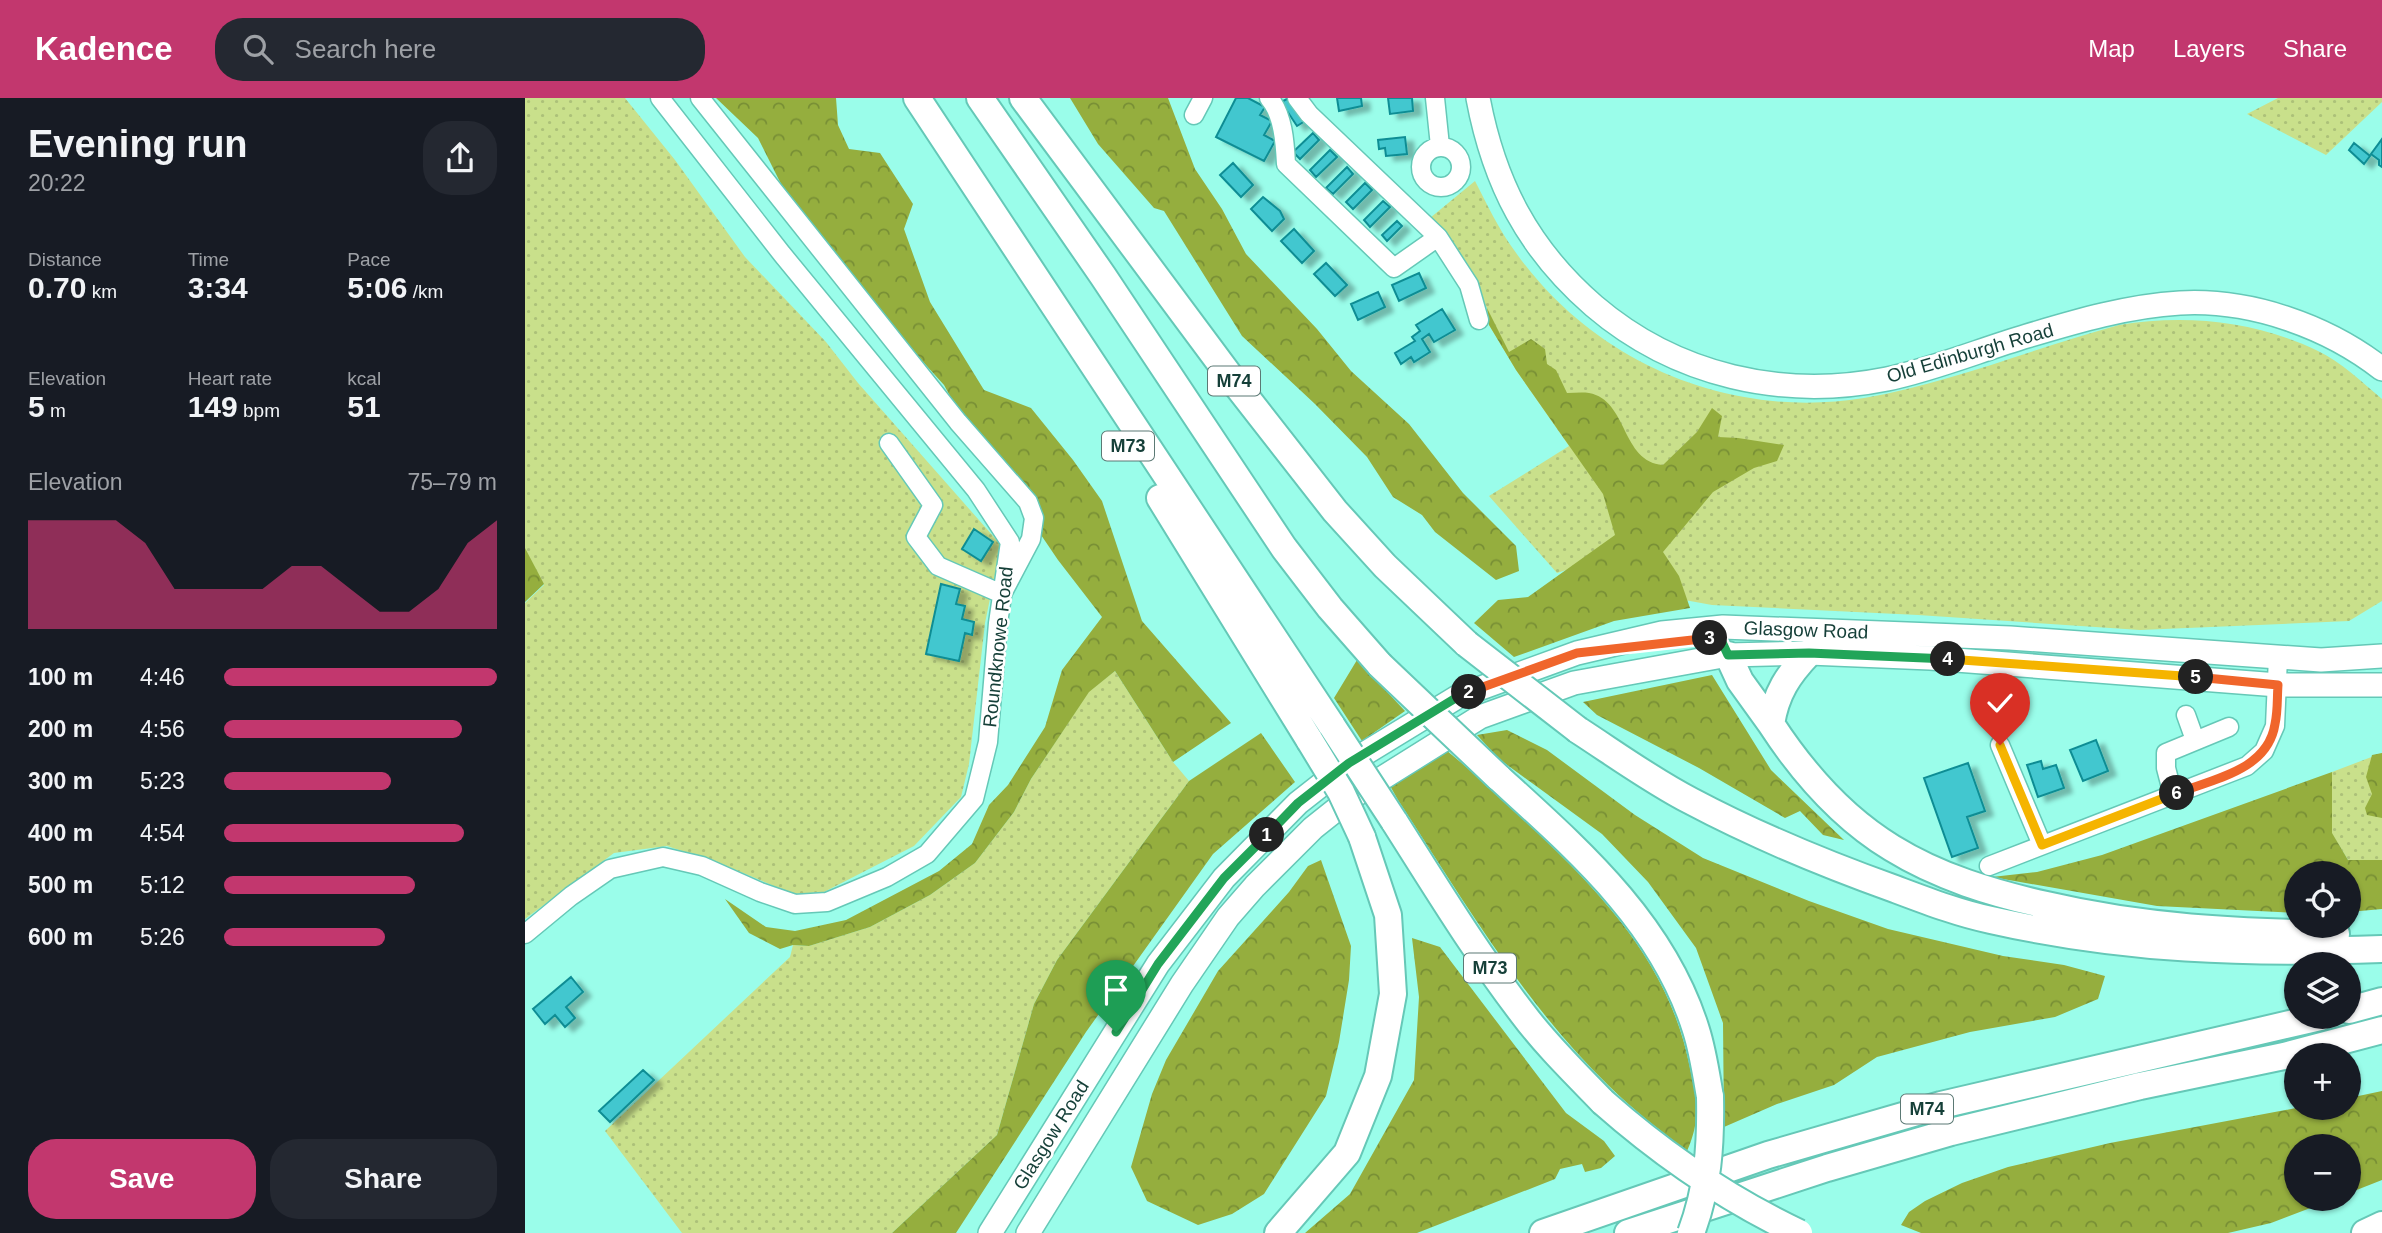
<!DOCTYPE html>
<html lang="en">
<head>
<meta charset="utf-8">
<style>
	body { margin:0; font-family:Arial,sans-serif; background:#242831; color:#f1f3f6; height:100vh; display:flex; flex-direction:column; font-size:26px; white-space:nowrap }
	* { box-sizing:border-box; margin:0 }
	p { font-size:23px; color:#9ea1a6 }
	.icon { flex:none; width:38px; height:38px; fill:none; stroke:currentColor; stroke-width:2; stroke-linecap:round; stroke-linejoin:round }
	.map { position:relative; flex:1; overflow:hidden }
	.panel { display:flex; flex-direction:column; background:#171b24; width:525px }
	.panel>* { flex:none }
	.buttons { position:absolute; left:1759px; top:763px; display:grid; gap:14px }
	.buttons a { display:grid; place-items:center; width:77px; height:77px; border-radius:50%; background:#171b24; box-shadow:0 2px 5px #0004; font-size:35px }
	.pin { position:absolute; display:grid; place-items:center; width:60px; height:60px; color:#fff; margin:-72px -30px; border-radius:50% 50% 50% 0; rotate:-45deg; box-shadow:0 0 7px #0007 }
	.pin .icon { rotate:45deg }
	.km { position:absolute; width:35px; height:35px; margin:-18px; border-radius:50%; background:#222; color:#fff; font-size:19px; line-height:35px; text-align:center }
	.round { display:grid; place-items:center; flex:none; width:74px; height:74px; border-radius:28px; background:#242831 }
	.head { display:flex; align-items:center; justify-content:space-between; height:119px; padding:0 28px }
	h1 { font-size:38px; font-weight:600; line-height:52px }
	.metrics { display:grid; grid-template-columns:repeat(3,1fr); gap:10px; height:119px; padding:7px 28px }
	.metrics div { display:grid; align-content:center }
	.metrics b { font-size:30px; font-weight:600 }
	.metrics small { font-size:19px; font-weight:400 }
	.metrics p { font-size:19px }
	.chart { height:196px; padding:14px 28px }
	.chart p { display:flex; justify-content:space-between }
	.chart svg { width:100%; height:126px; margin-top:7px; fill:#c2376e; opacity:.7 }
	.action { display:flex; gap:14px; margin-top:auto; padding:14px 28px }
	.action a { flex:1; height:80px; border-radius:28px; background:#c2376e; color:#fff; font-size:28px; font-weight:600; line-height:80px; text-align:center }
	.action a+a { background:#242831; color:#f1f3f6 }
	ul { padding:0 28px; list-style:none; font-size:23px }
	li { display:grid; grid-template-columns:112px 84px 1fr; align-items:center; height:52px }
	li i { height:18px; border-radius:9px; background:#c2376e }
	header { display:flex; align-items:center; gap:42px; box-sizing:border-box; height:98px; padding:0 35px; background:#c2376e; color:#fff }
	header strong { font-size:33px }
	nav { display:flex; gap:38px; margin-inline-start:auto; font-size:24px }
	.search { width:490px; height:63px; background:#242831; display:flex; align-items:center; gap:18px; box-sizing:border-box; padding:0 24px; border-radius:28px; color:#9ea1a6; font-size:26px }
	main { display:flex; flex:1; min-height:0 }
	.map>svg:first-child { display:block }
	.grass { fill:url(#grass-dots) }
	.forest { fill:url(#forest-crowns) }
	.building { fill:#43c7cf; stroke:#108d94; stroke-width:2; filter:url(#shadow) }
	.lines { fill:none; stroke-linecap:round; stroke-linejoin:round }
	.minor-casing { stroke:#65c8b7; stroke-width:21 }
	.major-casing { stroke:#65c8b7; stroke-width:26 }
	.highway-casing { stroke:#65c8b7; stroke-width:30 }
	.minor { stroke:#fff; stroke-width:18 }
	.major { stroke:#fff; stroke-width:23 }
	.highway { stroke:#fff; stroke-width:26 }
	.highway-bridge-casing { stroke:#65c8b7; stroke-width:30; stroke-linecap:butt }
	.highway-bridge { stroke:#fff; stroke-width:26 }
	.split-1-casing { stroke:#fff; stroke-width:14 }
	.split-2-casing { stroke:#fff; stroke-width:14 }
	.split-3-casing { stroke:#fff; stroke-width:14 }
	.split-4-casing { stroke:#fff; stroke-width:14 }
	.split-5-casing { stroke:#fff; stroke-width:14 }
	.split-6-casing { stroke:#fff; stroke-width:14 }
	.split-7-casing { stroke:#fff; stroke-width:14 }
	.split-1 { stroke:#22a559; stroke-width:9 }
	.split-2 { stroke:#22a559; stroke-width:9 }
	.split-3 { stroke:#f0652b; stroke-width:9 }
	.split-4 { stroke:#22a559; stroke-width:9 }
	.split-5 { stroke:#f5b400; stroke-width:9 }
	.split-6 { stroke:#f0652b; stroke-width:9 }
	.split-7 { stroke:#f5b400; stroke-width:9 }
	.labels { text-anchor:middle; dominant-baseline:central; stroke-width:5; stroke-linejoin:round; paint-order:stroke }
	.shield { fill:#fff; stroke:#5b7974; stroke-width:2 }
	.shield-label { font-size:18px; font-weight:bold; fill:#153f38 }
	.street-label { font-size:19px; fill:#153f38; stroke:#fff }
</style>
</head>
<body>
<header>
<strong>Kadence</strong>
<div class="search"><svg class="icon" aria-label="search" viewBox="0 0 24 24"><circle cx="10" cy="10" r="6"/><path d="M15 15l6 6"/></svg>Search here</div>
<nav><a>Map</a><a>Layers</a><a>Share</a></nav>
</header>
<main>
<section class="panel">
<div class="head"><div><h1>Evening run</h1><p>20:22</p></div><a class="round"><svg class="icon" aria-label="share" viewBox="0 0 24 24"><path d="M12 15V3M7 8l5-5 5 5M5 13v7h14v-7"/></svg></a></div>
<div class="metrics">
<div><p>Distance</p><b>0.70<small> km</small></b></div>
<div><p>Time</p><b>3:34</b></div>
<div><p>Pace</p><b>5:06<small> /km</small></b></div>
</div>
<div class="metrics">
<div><p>Elevation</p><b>5<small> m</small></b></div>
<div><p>Heart rate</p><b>149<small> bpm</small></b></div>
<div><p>kcal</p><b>51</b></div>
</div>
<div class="chart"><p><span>Elevation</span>75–79 m</p>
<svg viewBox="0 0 160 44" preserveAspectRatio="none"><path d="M0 44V6L10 6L20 6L30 6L40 14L50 30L60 30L70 30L80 30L90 22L100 22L110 30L120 38L130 38L140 30L150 14L160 6V44z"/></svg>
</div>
<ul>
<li><b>100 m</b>4:46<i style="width:100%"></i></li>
<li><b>200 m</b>4:56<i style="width:87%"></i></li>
<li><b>300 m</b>5:23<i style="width:61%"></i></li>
<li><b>400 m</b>4:54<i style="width:88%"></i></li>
<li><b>500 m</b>5:12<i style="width:70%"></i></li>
<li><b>600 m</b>5:26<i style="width:59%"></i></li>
</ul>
<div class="action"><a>Save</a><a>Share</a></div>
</section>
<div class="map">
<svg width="1857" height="1135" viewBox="0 0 1857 1135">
	<defs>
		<pattern id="grass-dots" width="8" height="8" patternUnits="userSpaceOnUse" patternTransform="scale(1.75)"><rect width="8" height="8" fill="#c9e08b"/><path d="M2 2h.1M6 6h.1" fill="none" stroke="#acc179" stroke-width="1.8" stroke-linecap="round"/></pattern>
		<pattern id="forest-crowns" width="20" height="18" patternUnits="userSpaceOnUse" patternTransform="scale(1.75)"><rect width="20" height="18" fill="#95ae3e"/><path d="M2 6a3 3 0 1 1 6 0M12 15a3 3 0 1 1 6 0" fill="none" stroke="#788f35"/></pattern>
		<filter id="shadow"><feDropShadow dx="8" dy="4.5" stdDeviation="2" flood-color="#0004"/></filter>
	</defs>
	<rect width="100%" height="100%" fill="#9afdea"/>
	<path class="grass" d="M0,0H100L150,62L220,159L301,244L333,285L476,447L460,525L444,666L436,699L389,748L299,794L268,796L199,767L142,748L89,755L0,821V505L19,487L0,451Z
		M1753,0H1857V4L1801,57L1722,16Z
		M950,83C962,106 973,130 989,152C1068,265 1204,322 1339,300C1426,285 1509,250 1594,227C1662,216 1730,223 1793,253C1816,264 1837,284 1857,301V503L1824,523L1615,532L1393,517L1187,507L1143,499L1090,456L1032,475L964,398L1044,348L991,272L964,227L962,210L925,148L905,120Z
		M590,573L648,664L664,683L532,862L509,906L472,1037L367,1135H157L80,1033L265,859L268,847L284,848L345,829L405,797L450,765L489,714L506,681L564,593Z
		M1857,655V762H1823L1807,736V674Z"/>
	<path class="forest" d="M191,0H311L313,27L324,51L355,55L388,106L379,131L405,204L459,292L506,310L548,362L577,403L617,523L706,625L648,664L590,573L564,594L506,681L489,714L450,765L405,797L345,829L284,848L268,847L255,851L224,835L200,801L241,829L270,833L321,822L414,773L447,746L464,707L483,687L520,629L537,572L577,519L533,462L472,372L454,352L419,287L360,222L263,100L233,40Z
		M545,0H643L670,71L697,111L721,156L792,231L826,273L884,326L938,395L991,448L994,473L971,482L910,434L897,417L868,399L842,359L790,306L717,238L639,113L629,110L573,46Z
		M962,210L984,254L1006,241L1020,251L1022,266L1031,272L1042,295C1049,295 1057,294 1064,295C1103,302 1096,364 1138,367L1172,334L1187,310L1197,318L1193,339L1213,340L1259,347L1252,363L1229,370L1188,394L1138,454L1154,478L1165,510L1089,523L989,559L949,525L973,502L1003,499L1090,437L1078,396L991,272L964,227Z
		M0,450L19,486L0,504Z
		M832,562L880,613L837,643L809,600Z
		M1187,577L1246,672L1319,742L1298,737L1275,713L1260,720L1174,670L1072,617L1058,604Z
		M982,632L1022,652L1110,717L1178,760L1284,803L1363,831L1478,858L1539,867L1580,878L1573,901L1530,919L1445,934L1352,959L1309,987L1252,1006L1199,1029L1198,925L1171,850L1123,784L1077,736L974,661L952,637Z
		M736,635L770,684L688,756L561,934L431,1135H367L472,1037L509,906L532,862L664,683Z
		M921,652C954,679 985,708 1015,737C1085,804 1146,872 1165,970C1172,1004 1176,1021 1162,1053C1135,1032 1108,1012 1084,988C999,906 937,800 873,702L864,686Z
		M1857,655V720L1842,717L1840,710L1847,696L1841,679L1847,657Z
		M1807,674V735L1823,762H1857V811L1824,814V775H1771V815L1632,808L1467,779L1512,774L1577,757Z
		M796,762L826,848L824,882L814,944L801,998L739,1096L707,1116L673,1127L622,1103L606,1069L627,996L641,962L693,873L764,794L783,768Z
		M887,840L915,849L1041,1015L1079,1043L1090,1058L1076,1070L1060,1074L1057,1066L1035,1071L1030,1081L892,1135H780L825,1096L889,982L894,899Z
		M1857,993V1082L1824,1095V1048H1771V1101H1809L1746,1125L1703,1135H1396L1376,1127L1384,1114L1400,1103L1437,1085L1483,1069L1585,1045L1771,1010H1824V1000Z"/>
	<path class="building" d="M711,0H723L740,9L735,17L747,23L739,37L750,43L739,63L691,39Z
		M764,0L780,23L772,28L756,4Z
		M812,0H836L837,8L814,13Z
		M863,0H887L888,13L865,16Z
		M788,35L794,42L775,61L768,54Z
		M880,39L882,56L861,58L860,50L854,51L853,42Z
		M1857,41V69L1854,67V62L1846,56Z
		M1829,45L1845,58L1839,66L1824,52Z
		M805,52L812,59L791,79L785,72Z
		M708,65L728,87L716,99L695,77Z
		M822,69L828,76L808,96L801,90Z
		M840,85L847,92L828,111L821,104Z
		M738,99L755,113L759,121L747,133L726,111Z
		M858,103L865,109L845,129L839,122Z
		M872,123L877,128L862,143L857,137Z
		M769,131L789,153L777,165L756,143Z
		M801,165L822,187L810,198L789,176Z
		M894,175L901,190L874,203L867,187Z
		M853,194L860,209L833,222L826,206Z
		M917,211L930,232L909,244L904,236L897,241L905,254L889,264L886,259L876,266L870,255L890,243L887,239L895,233L891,227Z
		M449,431L468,444L456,463L437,451Z
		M416,486L435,491L431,506L440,508L437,521L449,524L447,537L440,535L434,563L401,556Z
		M1571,642L1583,673L1558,683L1545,652Z
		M1516,663L1518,671L1531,667L1539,690L1513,699L1502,667Z
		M1443,665L1460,713L1442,719L1453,750L1427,759L1399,680Z
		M46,879L58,894L41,909L50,920L40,929L30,917L20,926L8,911Z
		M118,972L129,982L85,1024L74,1013Z"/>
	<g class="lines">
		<defs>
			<path id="minor" d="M175,0L433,324L503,404L509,420L506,441L477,496L413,468L391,439L408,407L364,345
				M744,0C758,16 760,45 761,66L869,170L913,139
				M772,0L784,16L913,139L944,187L954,222
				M910,0L915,48
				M669,17L678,0
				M896 69a20 20 0 1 1 40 0a20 20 0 1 1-40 0Z
				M1661,617L1670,642
				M1475,647L1517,747
				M1648,697L1641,670V655L1704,629
				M1464,768L1722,668L1739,653L1750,628L1753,559
				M0,836L46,798L85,771L138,759L177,768L235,794L270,806L302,804L362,779L402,756L449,701L463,644L473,525L485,444L451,392L257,156L135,0"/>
			<path id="major" d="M953,0C969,85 1003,151 1069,208C1151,278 1258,302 1362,281C1410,271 1455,252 1502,238C1552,223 1603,208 1655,205C1725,201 1802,228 1857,271
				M465,1135L633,866L699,780L773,705L824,665L934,598L1052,555L1137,535L1198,529L1485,540L1796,562L1857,558
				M503,1135L657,886L703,819L730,788L788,730L827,699L955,619L1049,585L1203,557L1284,555L1405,560L1753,587H1857"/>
			<path id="highway" d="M392,0L807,628
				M455,0L578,178L759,450L805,510L855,567
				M498,0L710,285L810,413L860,468L942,546
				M635,400L785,643
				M1284,555C1263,577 1251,595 1246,626C1278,675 1316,719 1367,750C1414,779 1467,795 1521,807C1619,830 1711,834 1811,836
				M1203,557L1215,583L1246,626
				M1053,632C1090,656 1127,683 1166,703C1232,738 1300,766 1370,791C1402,803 1433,815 1466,822C1599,852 1722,856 1857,851
				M973,679C1053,752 1138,825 1171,932C1178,954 1181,976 1185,999
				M869,723C911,789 951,855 998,916C1022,948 1051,976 1078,1004
				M1824,912L1857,903
				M753,1135L822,1055L853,978L868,896L863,817L837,739
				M1018,1135L1243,1057L1416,1007L1795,919
				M1103,1135L1302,1070L1426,1034L1615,988L1759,958L1857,932
				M1840,1135L1857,1127"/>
		</defs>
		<use href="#minor" class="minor-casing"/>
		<use href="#major" class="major-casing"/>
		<use href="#highway" class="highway-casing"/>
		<use href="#minor" class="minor"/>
		<use href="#major" class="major"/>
		<use href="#highway" class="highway"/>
		<defs>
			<path id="highway-bridge" d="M942,546L1053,632
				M855,567L973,679
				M807,628L869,723
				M785,643L816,694L837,739
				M1078,1004C1138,1057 1202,1101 1274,1135
				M1166,1135C1183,1090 1186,1047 1185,999"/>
		</defs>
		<use href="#highway-bridge" class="highway-bridge-casing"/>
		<use href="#highway-bridge" class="highway-bridge"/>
	</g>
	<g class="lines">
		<defs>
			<path id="split-1" d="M591,934L633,866L699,780L742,737"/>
			<path id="split-2" d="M742,737L773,705L824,665L934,598L944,594"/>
			<path id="split-3" d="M944,594L1052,555L1185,540"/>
			<path id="split-4" d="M1185,540L1196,542L1203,557L1284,555L1423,561"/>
			<path id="split-5" d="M1423,561L1671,579"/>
			<path id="split-6" d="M1652,695C1689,681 1743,672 1750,626C1753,613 1752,599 1753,587L1671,579"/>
			<path id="split-7" d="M1475,647L1517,747L1652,695"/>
		</defs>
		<use href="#split-1" class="split-1-casing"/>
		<use href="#split-2" class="split-2-casing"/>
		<use href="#split-3" class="split-3-casing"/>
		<use href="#split-4" class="split-4-casing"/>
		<use href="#split-5" class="split-5-casing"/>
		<use href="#split-6" class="split-6-casing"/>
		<use href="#split-7" class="split-7-casing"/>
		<use href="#split-1" class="split-1"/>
		<use href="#split-2" class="split-2"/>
		<use href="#split-3" class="split-3"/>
		<use href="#split-4" class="split-4"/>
		<use href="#split-5" class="split-5"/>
		<use href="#split-6" class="split-6"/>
		<use href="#split-7" class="split-7"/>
	</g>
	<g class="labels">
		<g class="shield">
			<rect x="683" y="268.5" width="52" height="29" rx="5"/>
			<rect x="577" y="333.5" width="52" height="29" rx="5"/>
			<rect x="939" y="855.5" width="52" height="29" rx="5"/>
			<rect x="1376" y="996.5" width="52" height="29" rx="5"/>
		</g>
		<g class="shield-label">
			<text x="709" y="283">M74</text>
			<text x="603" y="348">M73</text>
			<text x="965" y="870">M73</text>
			<text x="1402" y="1011">M74</text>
		</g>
		<g class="street-label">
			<text transform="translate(1445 255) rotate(-16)">Old Edinburgh Road</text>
			<text transform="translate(1281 532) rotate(2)">Glasgow Road</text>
			<text transform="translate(473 549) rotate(-84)">Roundknowe Road</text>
			<text transform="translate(526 1037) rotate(-58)">Glasgow Road</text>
		</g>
	</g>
</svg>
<div class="buttons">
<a><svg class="icon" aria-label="locate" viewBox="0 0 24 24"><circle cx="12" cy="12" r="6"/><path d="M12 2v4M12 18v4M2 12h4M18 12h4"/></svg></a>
<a><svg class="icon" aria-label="layers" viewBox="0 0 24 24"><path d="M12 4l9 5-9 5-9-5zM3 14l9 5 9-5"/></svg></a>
<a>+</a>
<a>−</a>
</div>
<div class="pin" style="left:591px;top:934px;background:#1e9e55"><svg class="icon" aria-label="arrive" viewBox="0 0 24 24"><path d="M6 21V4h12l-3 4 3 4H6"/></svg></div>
<div class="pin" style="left:1475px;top:647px;background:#d93025"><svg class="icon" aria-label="check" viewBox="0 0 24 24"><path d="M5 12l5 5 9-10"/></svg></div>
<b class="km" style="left:742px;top:737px">1</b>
<b class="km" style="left:944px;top:594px">2</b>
<b class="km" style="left:1185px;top:540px">3</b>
<b class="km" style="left:1423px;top:561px">4</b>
<b class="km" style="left:1671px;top:579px">5</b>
<b class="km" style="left:1652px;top:695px">6</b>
</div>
</main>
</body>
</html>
